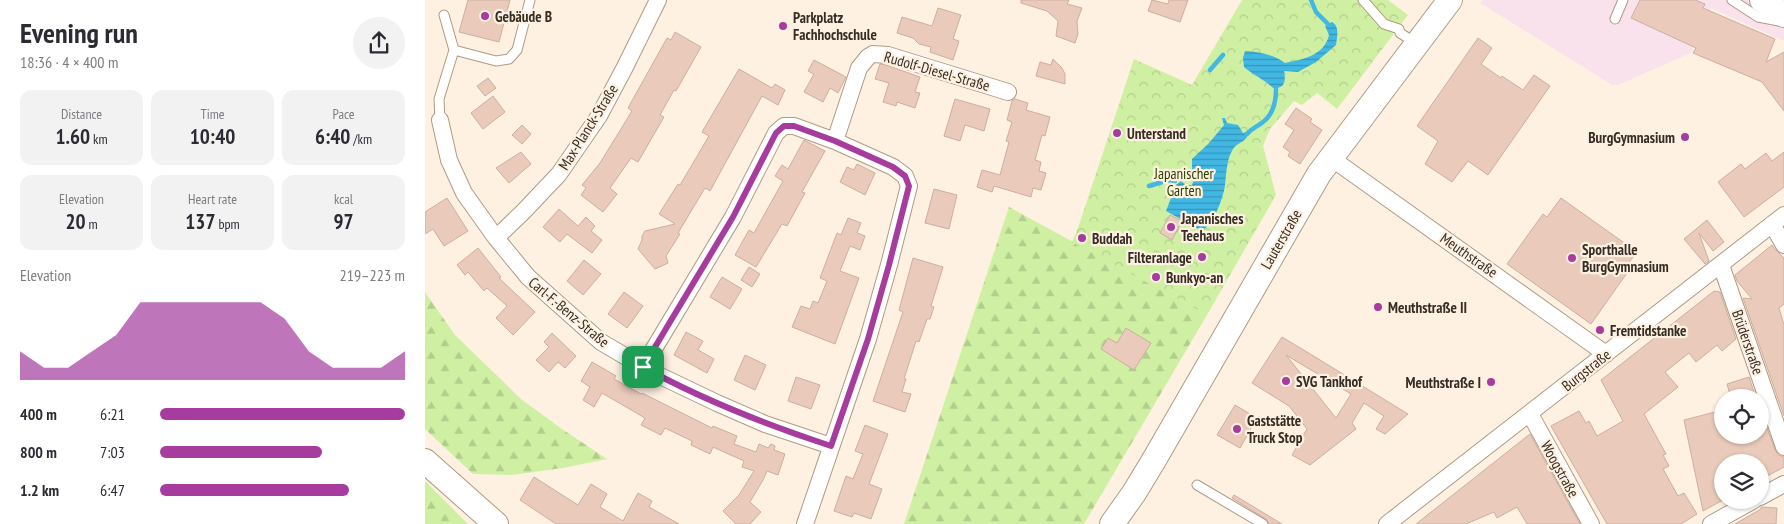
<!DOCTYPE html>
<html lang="en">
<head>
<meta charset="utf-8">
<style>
	body { margin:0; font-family:"PT Sans Narrow",sans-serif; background:#f2f2f3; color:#2b2b33; height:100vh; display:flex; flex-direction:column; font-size:19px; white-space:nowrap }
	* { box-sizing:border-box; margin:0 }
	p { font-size:16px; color:#7c7c81 }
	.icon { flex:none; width:28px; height:28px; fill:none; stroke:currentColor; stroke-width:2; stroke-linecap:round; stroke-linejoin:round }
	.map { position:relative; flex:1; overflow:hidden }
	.details { display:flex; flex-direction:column; background:#fff; width:425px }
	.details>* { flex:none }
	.controls { position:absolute; left:1289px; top:389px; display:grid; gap:10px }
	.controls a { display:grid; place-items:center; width:55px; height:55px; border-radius:50%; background:#fff; box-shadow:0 1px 4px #0004; font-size:25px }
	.pin { position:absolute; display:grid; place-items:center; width:42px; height:42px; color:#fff; margin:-21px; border-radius:10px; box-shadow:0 2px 8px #0006 }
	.round { display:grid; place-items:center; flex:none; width:52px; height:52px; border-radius:26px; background:#f2f2f3 }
	.headline { display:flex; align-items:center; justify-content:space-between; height:85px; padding:0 20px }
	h1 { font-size:28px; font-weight:700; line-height:38px }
	.figures { display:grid; grid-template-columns:repeat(3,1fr); gap:8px; height:85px; padding:5px 20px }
	.figures div { display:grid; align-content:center; border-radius:12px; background:#f2f2f3; text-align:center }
	.figures b { font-size:21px; font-weight:700 }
	.figures small { font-size:14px; font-weight:400 }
	.figures p { font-size:14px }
	.chart { height:140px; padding:10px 20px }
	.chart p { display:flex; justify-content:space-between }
	.chart svg { width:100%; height:90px; margin-top:5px; fill:#a53c9e; opacity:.7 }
	ul { padding:0 20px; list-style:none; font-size:16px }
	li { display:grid; grid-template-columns:80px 60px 1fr; align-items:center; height:38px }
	li i { height:12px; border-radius:6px; background:#a53c9e }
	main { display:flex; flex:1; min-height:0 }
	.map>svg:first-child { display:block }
	.commercial { fill:#fae2ec }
	.forest { fill:url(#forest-firs) }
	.park { fill:url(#park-crowns) }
	.water { fill:url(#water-rules) }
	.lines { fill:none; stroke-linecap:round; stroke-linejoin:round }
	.stream { stroke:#41b7e4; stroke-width:4.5 }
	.building { fill:#eacabb; stroke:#cdae9f; fill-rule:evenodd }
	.lane-casing { stroke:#af9b83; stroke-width:11 }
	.street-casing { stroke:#af9b83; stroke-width:18 }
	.secondary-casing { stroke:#af9b83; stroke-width:26 }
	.lane { stroke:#fff; stroke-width:9 }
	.street { stroke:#fff; stroke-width:16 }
	.secondary { stroke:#fff; stroke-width:24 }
	.route-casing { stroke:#fff; stroke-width:10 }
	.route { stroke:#a53c9e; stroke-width:6 }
	.poi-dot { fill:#a53c9e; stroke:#fef1e2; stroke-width:2 }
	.labels { text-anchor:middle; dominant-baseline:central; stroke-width:4.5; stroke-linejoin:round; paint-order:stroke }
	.poi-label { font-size:15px; font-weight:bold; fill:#362e24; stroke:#fef1e2; text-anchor:start }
	.street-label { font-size:15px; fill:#362e24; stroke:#fef1e2 }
	.park-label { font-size:15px; fill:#2c4100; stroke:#fef1e2 }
</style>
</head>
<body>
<main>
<section class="details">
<div class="headline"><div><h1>Evening run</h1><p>18:36 · 4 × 400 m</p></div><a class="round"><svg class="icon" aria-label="share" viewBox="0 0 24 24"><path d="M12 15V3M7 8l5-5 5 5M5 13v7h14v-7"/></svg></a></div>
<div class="figures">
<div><p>Distance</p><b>1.60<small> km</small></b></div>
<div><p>Time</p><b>10:40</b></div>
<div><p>Pace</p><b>6:40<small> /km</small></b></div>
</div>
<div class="figures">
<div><p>Elevation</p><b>20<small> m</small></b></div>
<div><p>Heart rate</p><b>137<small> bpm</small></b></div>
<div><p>kcal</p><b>97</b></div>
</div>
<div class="chart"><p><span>Elevation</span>219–223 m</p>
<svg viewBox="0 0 160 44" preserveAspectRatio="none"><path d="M0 44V30L10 38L20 38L30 30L40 22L50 6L60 6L70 6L80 6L90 6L100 6L110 14L120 30L130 38L140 38L150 38L160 30V44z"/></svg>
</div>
<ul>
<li><b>400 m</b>6:21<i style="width:100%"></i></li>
<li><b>800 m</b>7:03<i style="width:66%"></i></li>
<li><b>1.2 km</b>6:47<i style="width:77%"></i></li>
</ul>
</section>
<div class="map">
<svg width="1359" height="524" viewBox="0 0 1359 524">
	<defs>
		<pattern id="forest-firs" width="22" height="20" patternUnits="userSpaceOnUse" patternTransform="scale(1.25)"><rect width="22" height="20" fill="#cff0a3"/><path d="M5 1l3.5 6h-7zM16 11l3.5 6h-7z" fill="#b2ce8c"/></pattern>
		<pattern id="park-crowns" width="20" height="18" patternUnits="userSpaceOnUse" patternTransform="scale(1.25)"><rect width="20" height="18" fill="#cff0a3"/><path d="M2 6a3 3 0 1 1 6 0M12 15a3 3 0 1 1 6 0" fill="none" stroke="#b2ce8c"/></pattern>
		<pattern id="water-rules" width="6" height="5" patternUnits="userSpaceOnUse" patternTransform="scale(1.25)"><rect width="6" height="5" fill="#41b7e4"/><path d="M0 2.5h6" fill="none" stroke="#3795b9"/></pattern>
	</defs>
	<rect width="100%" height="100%" fill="#fef1e2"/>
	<path class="commercial" d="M1058,0H1359V41L1286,8L1266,53L1193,85H1187L1055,3Z"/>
	<path class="forest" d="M584,207L782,315L659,524H479Z
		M0,292L30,335L96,399L137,429L182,459L138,468L87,475L48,474L0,429Z
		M0,481L43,524H0Z"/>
	<path class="park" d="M817,0H963L983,15L912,109L892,93L877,105L869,101L845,129L838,146L851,195L782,315L647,242L653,228L709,59L767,85Z"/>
	<path class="water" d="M907,22C915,26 912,37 911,45L891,62L873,72L859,71C861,81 860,89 848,88C840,80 828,75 819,67L818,58L820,51C834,52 848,54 860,63C878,59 899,56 904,35L900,26Z
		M797,118H800L802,123L813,125L818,133L821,132L822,137C819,142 812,143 808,149C800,162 802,177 799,191C795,205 789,222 777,231L741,211L751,185L756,181L761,185H767L769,179L767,175V159L784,143L799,125Z"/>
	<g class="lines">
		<path class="stream" d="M886,0L891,12L904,25
			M785,70L798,55
			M822,134C827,128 832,127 838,122C849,114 851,100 851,89
			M724,186L744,180L750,181"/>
	</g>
	<path class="building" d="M43,0H85L74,42L34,32Z
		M596,0H644L642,4L657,8L652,21L653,34L650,43L631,36L633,21L622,11L596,3Z
		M727,0L743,4L744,0H763L755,22L723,11Z
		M1215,0H1270L1280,4L1278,8L1350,39L1341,62L1359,52V111L1337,82L1268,53L1271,48L1206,18Z
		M513,8L536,15L528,39L534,41L528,60L505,52L506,47L494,44L488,38L472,33L477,17L507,26Z
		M250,32L276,47L251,91L249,90L235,115L239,117L213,162L206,158L185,188L192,194L178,212L156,195L161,188L157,185L175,163L207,111L203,108L242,38L246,40Z
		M1053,38L1067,48L1056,64L1076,78L1077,76L1098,90L1109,75L1125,86L1063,175L1043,161L1027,182L1000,164L1013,141L992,126Z
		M628,59L637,68L640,74V84L611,76L615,62L626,65Z
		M389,60L421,77L413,93L405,88L398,102L379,92L389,74L383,71Z
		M455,64L461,65L495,77L490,92L495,93L490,108L472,102L471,106L458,102L464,83L450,79Z
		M314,69L347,88L350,84L360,90L353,105L337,96L285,191L280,188L253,233L255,234L241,256L243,263L230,269L213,249L217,240V236L220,231L250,224L234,214L253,184L255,185L284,136L277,132Z
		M63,78L71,88L60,96L52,86Z
		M68,96L80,112L58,129L46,113Z
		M530,99L565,109L559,131L540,125L535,141L519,136Z
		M590,99L603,103L601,110L625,117L620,136L617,135L610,160L616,162L614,171L621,173L616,190L608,188L606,197L569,186L567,192L552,187L557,170L575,175L584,142L581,141L587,122L582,120L587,101Z
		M871,108L887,119L885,122L897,130L875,164L863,156L865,152L858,147L869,130L860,124Z
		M97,125L106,134L97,144L87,135Z
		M379,140L400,151L377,192L380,193L362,226L357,224L331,267L310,255L324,230L329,233L358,181L350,176L357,165L363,169Z
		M96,152L106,164L84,183L71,168Z
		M1359,152V187L1319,217L1293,182L1316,164L1320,169L1341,153L1347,161Z
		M432,164L450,173L440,195L415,182L422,167L429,170Z
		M509,189L532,195L524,229L500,223Z
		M22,198L43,231L19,246L8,229L0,234V212Z
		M1136,198L1212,252L1198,270L1202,273L1166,324L1082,264L1118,214L1122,217Z
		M134,209L153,226L161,217L170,226L166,231L177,240L167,253L142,234L135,242L118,227Z
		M745,215L757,221L747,240L735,233Z
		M423,218L436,223L432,233L440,236L435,250L425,246L415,271L434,278L410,344L367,327L376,306L385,309L388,301L393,303L402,281L395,278L412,233L416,235Z
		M1282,220L1299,242L1288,251L1274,233L1284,261L1280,264L1259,239Z
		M1347,245L1351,250L1359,258V304L1354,308L1359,325V416L1318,298L1327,299L1312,281L1310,275Z
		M53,248L76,277L74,278L110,312L88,335L71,318L82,306L62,288L59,291L43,272L40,275L32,265Z
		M488,258L518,267L506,306L509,307L505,319H502L494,342L491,341L479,379H481L477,392L486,394L480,412L448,401L478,312L474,310Z
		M159,260L176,274L158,295L142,281Z
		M324,267L335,274L327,287L316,280Z
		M297,277L317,289L305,309L285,297Z
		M1289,291L1295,292L1311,339L1297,351L1292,345L1271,362L1264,353L1240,372L1253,387L1219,414L1241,454L1238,455L1244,466L1238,469L1253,496L1259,493L1272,514L1256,524H1182L1126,426L1154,411L1161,423L1164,421L1172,436L1198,421L1176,380Z
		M199,292L218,306L202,328L183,314Z
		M701,328L726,343L709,370L676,349L683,338L692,343Z
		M261,332L278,341L273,350L289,359L282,373L249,355Z
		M127,333L151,356L140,368L133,362L124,372L111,360L124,347L119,342Z
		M857,337L882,352L983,414L960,434L951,429L959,416L939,403L927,423L931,429L885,465L867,455L882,429L864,406L827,383ZM861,355L926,394L911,418Z
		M320,355L341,365L330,390L309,380Z
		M167,362L191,376L189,379L216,394L217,393L287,428L288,426L312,436L309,444L331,452L334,444L343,448L346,444L350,446L349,450L360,454L353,475L342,471L338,480L325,502L336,512L325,524H311L298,511L314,495L329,471L317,467L319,461L288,447L285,454L266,445L267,441L240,428L236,435L216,425L220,418L177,393L169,407L158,400L165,387L156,381Z
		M371,377L395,385L386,409L363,401Z
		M1324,377L1331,398H1306L1302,384Z
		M810,405L832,418L815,448L792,435Z
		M1335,408L1350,450L1353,455L1359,457V467L1335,480V462H1298V500L1278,511L1259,420L1298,410V435H1335Z
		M440,425L463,434L444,484L457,489L446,519L429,513L427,517L409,511L421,476L428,479L438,454L430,451Z
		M1105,434L1155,524H1102L1092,507L1072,518L1069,512L1041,524H991Z
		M109,477L153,505L166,484L182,494L175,507L198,521L213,493L227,501L224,507L254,524H131L95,500Z
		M809,495L857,524H844L841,519L807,498Z
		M1336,507L1352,508L1351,524H1310L1336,509Z"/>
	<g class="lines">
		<defs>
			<path id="lane" d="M938,0L959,24L974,29L975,33L991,43
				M1307,0L1333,17L1354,21
				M1190,19L1198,0
				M29,50L71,61L84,59L92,50L105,0
				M15,120L14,99L29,50L19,15
				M772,485L838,524"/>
			<path id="street" d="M15,120L24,160L39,193L71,238L103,277L176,342L227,372L292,403L340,424L406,446
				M410,141L434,68L443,57L448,54L463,55L583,92
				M906,158L1181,354
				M1347,224L1359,245
				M71,238L99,211L134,174L174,116L200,67L233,0
				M1296,265L1359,447
				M218,367L308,217L351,133L359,126H369L410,141L468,167L480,176L484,186L464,265L443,339L380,524
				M1105,414L1166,524
				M1335,497L1359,484
				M962,524L1359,215
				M1286,524L1329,500"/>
			<path id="secondary" d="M1337,0L1359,15
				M0,461L71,524
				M687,524L709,493L729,460L894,174L1025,0"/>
		</defs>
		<use href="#lane" class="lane-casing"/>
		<use href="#street" class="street-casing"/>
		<use href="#secondary" class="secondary-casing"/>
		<use href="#lane" class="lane"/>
		<use href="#street" class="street"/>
		<use href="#secondary" class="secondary"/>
	</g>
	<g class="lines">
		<defs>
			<path id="route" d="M359,126H369L410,141L468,167L480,176L484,186L464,265L443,339L406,446C342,425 278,400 218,367L308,217L351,133Z"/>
		</defs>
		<use href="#route" class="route-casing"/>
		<use href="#route" class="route"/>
	</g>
	<g class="poi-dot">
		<circle cx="60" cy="16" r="5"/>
		<circle cx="358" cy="26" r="5"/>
		<circle cx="692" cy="133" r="5"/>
		<circle cx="1260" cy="137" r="5"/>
		<circle cx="746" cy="227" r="5"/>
		<circle cx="657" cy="238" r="5"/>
		<circle cx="777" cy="257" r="5"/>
		<circle cx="1147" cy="258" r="5"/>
		<circle cx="731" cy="277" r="5"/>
		<circle cx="953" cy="307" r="5"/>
		<circle cx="1175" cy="330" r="5"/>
		<circle cx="861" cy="381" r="5"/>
		<circle cx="1066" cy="382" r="5"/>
		<circle cx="812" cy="429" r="5"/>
	</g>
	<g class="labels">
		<g class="poi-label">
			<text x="70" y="16">Gebäude B</text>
			<text x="368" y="17">Parkplatz<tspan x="368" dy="17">Fachhochschule</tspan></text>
			<text x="702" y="133">Unterstand</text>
			<text x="1250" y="137" text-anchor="end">BurgGymnasium</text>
			<text x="756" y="218">Japanisches<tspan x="756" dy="17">Teehaus</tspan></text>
			<text x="667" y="238">Buddah</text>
			<text x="1157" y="249">Sporthalle<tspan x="1157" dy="17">BurgGymnasium</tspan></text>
			<text x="767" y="257" text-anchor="end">Filteranlage</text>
			<text x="741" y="277">Bunkyo-an</text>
			<text x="963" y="307">Meuthstraße II</text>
			<text x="1185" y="330">Fremtidstanke</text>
			<text x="871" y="381">SVG Tankhof</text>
			<text x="1056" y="382" text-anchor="end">Meuthstraße I</text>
			<text x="822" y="420">Gaststätte<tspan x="822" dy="17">Truck Stop</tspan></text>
		</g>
		<g class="street-label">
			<text transform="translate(512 71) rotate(16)">Rudolf-Diesel-Straße</text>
			<text transform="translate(163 127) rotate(-58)">Max-Planck-Straße</text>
			<text transform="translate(856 239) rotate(-60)">Lauterstraße</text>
			<text transform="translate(1044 255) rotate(35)">Meuthstraße</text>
			<text transform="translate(144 312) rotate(40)">Carl-F.-Benz-Straße</text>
			<text transform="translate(1323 342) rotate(71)">Brüderstraße</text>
			<text transform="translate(1161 370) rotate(-38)">Burgstraße</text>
			<text transform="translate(1135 469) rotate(61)">Woogstraße</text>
		</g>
		<g class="park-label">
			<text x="759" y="173">Japanischer<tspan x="759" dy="17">Garten</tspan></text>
		</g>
	</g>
</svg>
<div class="controls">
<a><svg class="icon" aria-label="locate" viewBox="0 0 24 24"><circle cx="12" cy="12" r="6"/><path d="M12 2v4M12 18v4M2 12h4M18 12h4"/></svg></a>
<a><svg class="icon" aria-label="layers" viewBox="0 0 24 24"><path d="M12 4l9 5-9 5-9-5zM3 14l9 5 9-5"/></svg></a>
</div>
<div class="pin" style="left:218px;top:367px;background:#1e9e55"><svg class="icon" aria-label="arrive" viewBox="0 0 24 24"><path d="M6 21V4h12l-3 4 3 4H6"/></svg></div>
</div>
</main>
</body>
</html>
